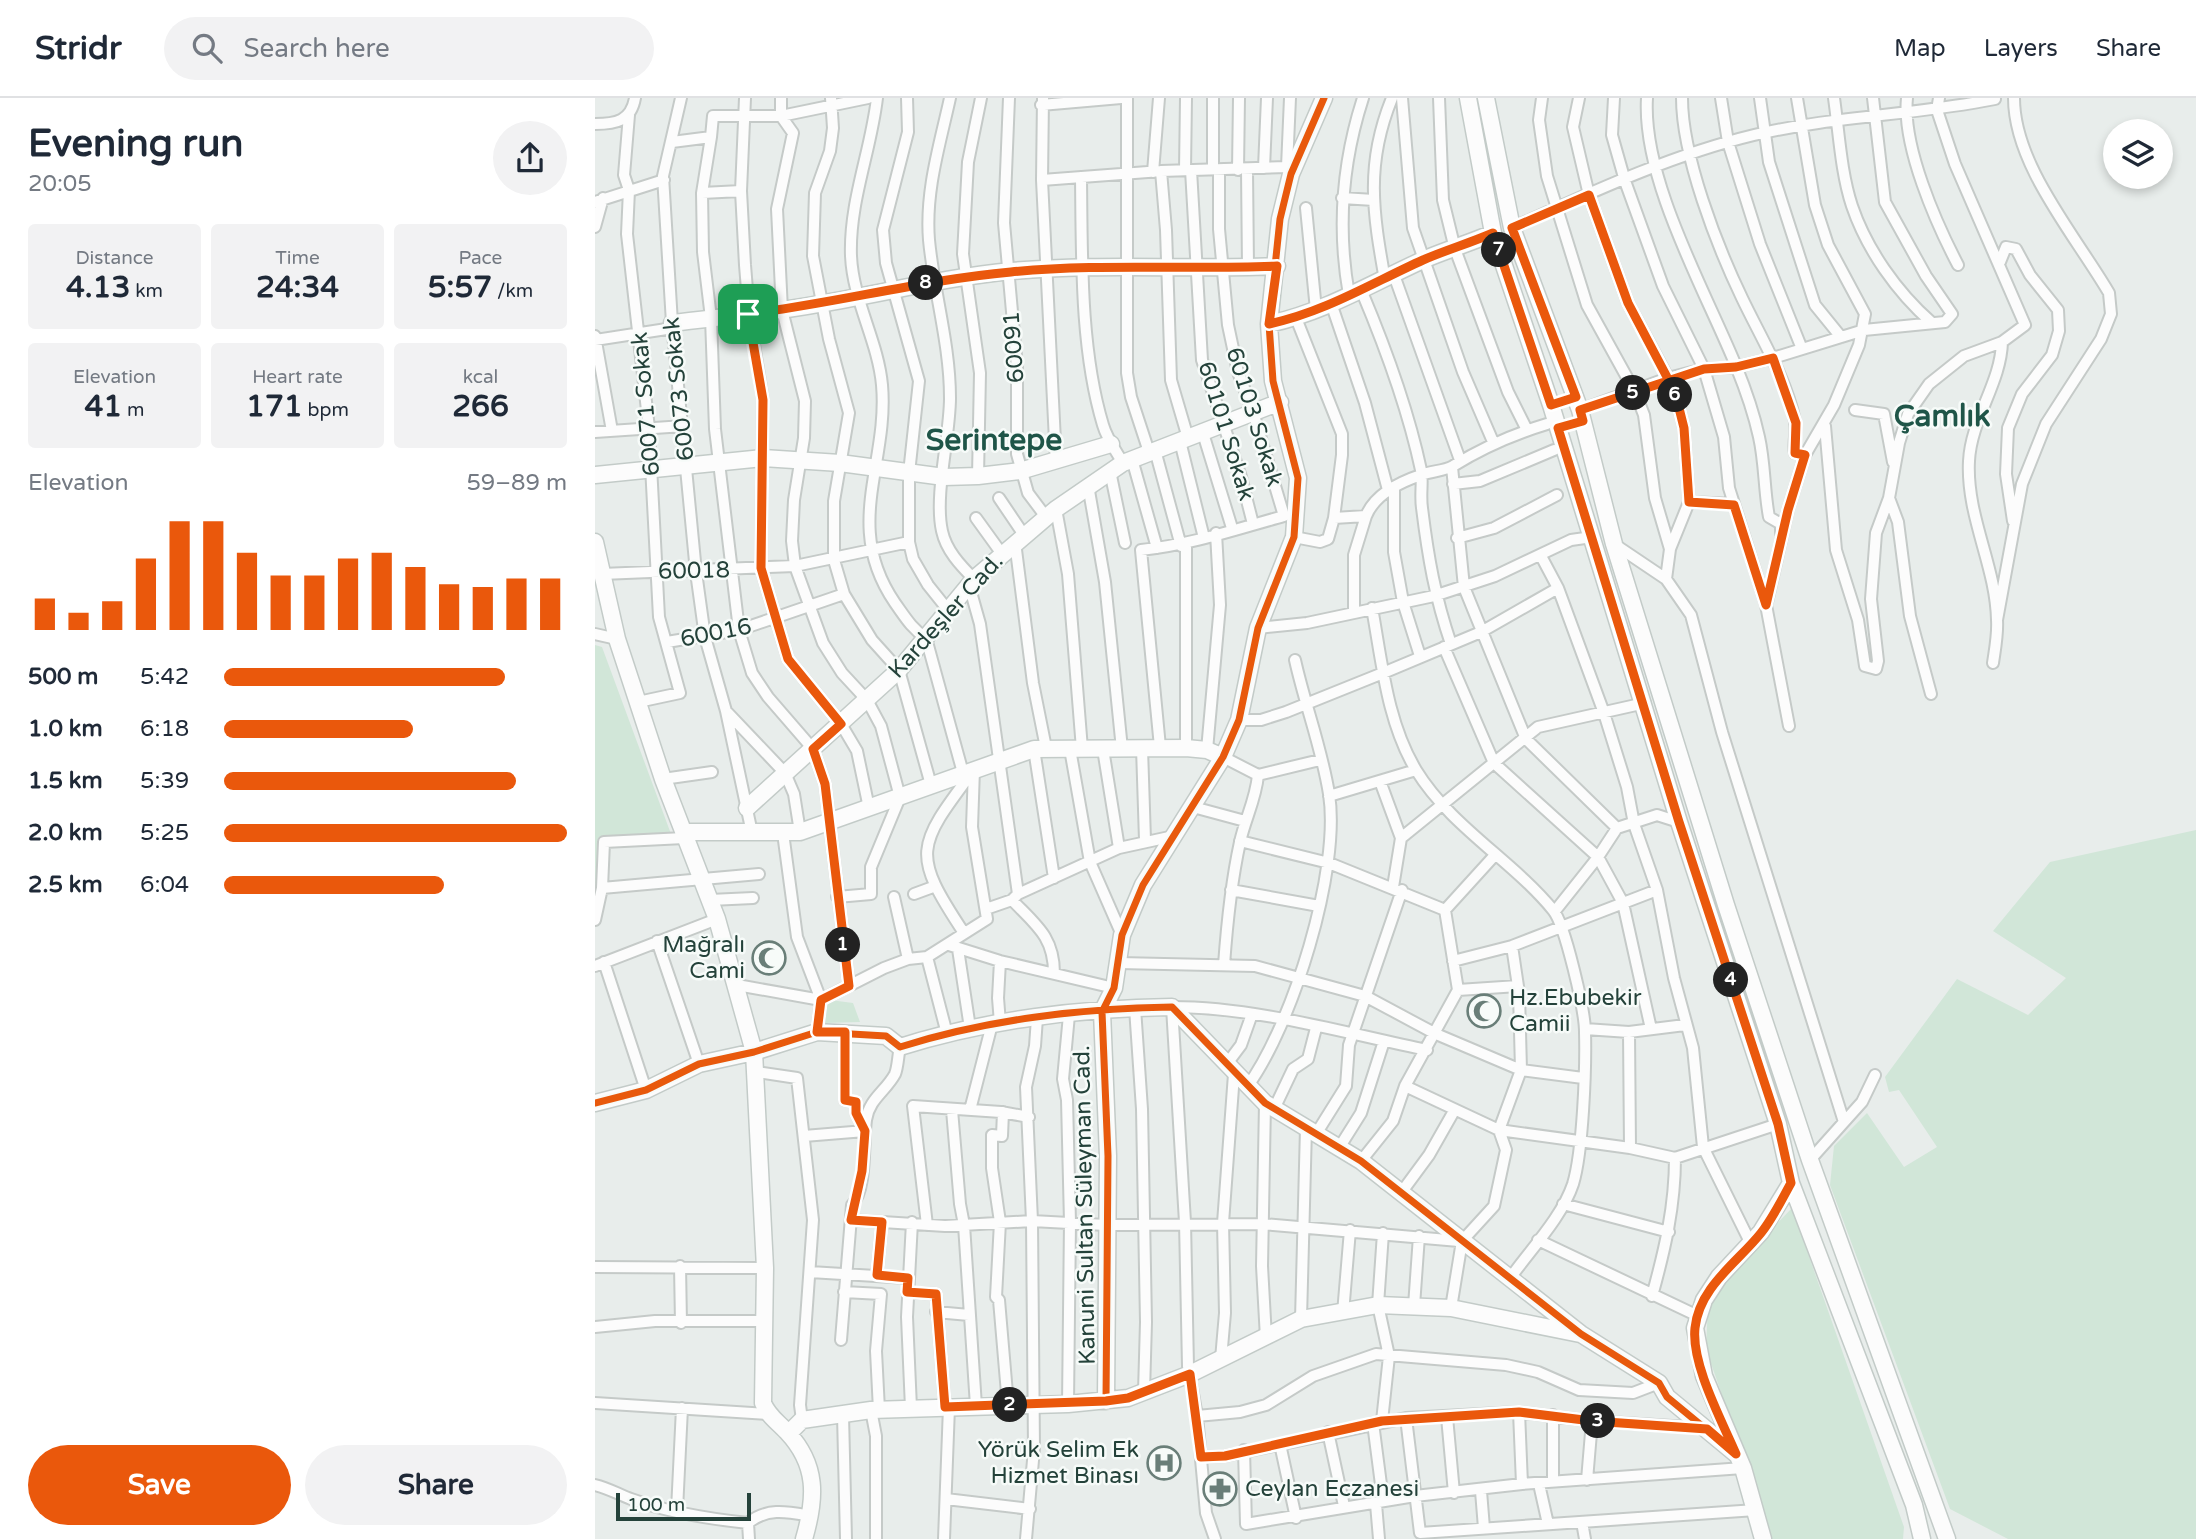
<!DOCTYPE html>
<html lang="en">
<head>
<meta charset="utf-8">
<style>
	body { margin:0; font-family:"Varela Round",sans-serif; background:#f2f2f3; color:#1f2937; height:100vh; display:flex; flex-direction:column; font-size:26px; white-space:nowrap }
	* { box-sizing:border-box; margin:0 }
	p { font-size:23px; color:#747a83 }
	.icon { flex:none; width:38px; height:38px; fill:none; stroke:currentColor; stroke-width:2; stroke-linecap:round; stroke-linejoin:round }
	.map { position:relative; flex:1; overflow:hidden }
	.drawer { display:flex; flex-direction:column; background:#fff; width:595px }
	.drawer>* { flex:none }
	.tools { position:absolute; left:1508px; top:21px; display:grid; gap:14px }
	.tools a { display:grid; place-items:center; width:70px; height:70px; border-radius:50%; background:#fff; box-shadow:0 4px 10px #0003; font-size:35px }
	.scale { position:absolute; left:21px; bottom:18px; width:135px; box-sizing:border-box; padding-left:7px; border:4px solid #24423a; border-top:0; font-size:19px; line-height:24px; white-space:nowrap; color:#24423a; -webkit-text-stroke:5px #f7fbf9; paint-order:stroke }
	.pin { position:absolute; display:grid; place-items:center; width:60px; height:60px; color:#fff; margin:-30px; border-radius:14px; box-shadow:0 4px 10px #0006 }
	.km { position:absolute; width:35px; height:35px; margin:-18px; border-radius:50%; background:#222; color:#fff; font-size:19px; line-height:35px; text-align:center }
	.round { display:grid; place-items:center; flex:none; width:74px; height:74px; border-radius:37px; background:#f2f2f3 }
	.summary { display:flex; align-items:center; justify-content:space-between; height:119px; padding:0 28px }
	h1 { font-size:38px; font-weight:700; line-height:52px }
	.figures { display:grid; grid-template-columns:repeat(3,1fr); gap:10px; height:119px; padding:7px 28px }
	.figures div { display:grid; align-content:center; border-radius:7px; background:#f2f2f3; text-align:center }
	.figures b { font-size:30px; font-weight:700 }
	.figures small { font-size:19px; font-weight:400 }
	.figures p { font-size:19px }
	.chart { height:196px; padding:14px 28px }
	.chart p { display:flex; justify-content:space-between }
	.chart svg { width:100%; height:126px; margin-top:7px; stroke:#ea580c; stroke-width:6 }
	.cta { display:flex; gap:14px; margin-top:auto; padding:14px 28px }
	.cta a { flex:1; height:80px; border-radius:42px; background:#ea580c; color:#fff; font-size:28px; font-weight:700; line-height:80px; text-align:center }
	.cta a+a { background:#f2f2f3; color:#1f2937 }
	ul { padding:0 28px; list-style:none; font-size:23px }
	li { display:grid; grid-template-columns:112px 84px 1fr; align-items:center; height:52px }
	li i { height:18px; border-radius:9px; background:#ea580c }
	header { display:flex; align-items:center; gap:42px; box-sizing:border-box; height:98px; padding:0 35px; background:#fff; border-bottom:2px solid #e0e1e3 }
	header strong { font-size:33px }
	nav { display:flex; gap:38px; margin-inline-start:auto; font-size:24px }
	.search { width:490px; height:63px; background:#f2f2f3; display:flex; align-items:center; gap:18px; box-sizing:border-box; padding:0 24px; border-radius:38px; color:#747a83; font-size:26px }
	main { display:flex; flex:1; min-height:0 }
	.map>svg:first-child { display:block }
	.green { fill:#d1e6d8 }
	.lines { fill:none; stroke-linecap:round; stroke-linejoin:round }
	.street-casing { stroke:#c5cac8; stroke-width:14 }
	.secondary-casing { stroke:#c3cbc8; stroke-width:19 }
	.street { stroke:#fcfcfc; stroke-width:10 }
	.secondary { stroke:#fcfcfc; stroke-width:16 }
	.cycleway-casing { stroke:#f7fbf9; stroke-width:11 }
	.cycleway { stroke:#e8590c; stroke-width:7 }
	.route-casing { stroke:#fff; stroke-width:14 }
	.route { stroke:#ea580c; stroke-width:9 }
	.labels { text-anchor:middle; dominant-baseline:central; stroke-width:5; stroke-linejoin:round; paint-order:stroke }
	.street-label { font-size:23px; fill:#24423a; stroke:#f7fbf9 }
	.poi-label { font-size:23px; fill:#24423a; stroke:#f7fbf9; text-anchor:end }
	.district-label { font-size:30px; font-weight:bold; fill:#1f5548; stroke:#f7fbf9 }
</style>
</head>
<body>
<header>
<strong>Stridr</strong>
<div class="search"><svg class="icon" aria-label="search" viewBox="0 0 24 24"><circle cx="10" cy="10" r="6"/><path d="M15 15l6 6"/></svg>Search here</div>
<nav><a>Map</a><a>Layers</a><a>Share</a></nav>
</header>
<main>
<section class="drawer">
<div class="summary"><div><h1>Evening run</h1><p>20:05</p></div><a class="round"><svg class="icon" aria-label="share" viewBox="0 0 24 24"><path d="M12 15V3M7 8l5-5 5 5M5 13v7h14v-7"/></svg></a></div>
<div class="figures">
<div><p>Distance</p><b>4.13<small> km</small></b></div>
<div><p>Time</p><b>24:34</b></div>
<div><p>Pace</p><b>5:57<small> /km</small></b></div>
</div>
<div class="figures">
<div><p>Elevation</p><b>41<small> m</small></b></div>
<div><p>Heart rate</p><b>171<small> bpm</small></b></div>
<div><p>kcal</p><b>266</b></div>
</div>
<div class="chart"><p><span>Elevation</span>59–89 m</p>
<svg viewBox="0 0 160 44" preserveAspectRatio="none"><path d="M5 44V33M15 44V38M25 44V34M35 44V19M45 44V6M55 44V6M65 44V17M75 44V25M85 44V25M95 44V19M105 44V17M115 44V22M125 44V28M135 44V29M145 44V26M155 44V26"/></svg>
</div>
<ul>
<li><b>500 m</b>5:42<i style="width:82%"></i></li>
<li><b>1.0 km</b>6:18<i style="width:55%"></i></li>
<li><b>1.5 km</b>5:39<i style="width:85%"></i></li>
<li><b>2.0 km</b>5:25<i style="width:100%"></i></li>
<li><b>2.5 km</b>6:04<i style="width:64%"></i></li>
</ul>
<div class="cta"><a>Save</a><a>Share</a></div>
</section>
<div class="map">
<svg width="1601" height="1441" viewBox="0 0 1601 1441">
	<rect width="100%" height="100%" fill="#e8edeb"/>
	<path class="green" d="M0,547L7,549L76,736L17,739L3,822H0Z
		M1601,732V1441H1413L1355,1411L1235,1087L1239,1048L1272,1015L1309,1069L1342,1049L1304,992L1294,994L1290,979L1362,881L1433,917L1471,880L1398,833L1455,764Z
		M235,902L258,905L265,924L230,925L227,922L229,910Z
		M1197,1110L1309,1429L1308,1441H1177L1111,1251L1113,1206L1147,1162Z"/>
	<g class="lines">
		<defs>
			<path id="street" d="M86,0L68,78L77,225L101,474L110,539L131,613L157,735
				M150,0L146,93L150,167L154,216L168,302L166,470L193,561L246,626L262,653L274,710
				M186,0V18L198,35L182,111L187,212L210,303L209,340L199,402L197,443L200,468L228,545L247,575L272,602L286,628L305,699L276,769V796L242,799
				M236,0L238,30L235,53L220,95L218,158L234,241L254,315L239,403V462L249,496L277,542L304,572L336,687
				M282,0C276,53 254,104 256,158C258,203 283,243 287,287C294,366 247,428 300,505C310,519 317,531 331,540L368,675
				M312,0L313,34L288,132L291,165L324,283L314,375V444L318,461L333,487L353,512
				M355,0C345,46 330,93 334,142C339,195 355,246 355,300C355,339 339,397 347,433C351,452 365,467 379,481
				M414,0L409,125L422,269V356L433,395L451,419
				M448,0L447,82L461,363
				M532,0V275L536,299L554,354
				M618,0V71
				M807,0L818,130L868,274L899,346
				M844,0L848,102L860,151L913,294L932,332
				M947,0L944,22L952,78L992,207L1040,294L1049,317L1060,400L1075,451
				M984,0L978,29L994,97L1033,205L1073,280L1083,306L1089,330L1094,404
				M1019,0L1017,37L1030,83L1068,188L1109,271L1129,339L1134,390L1171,507L1194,628
				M1052,0C1047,82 1110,192 1141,268C1150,290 1159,316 1164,339C1170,365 1169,393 1174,419L1186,426V435
				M1087,0C1087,58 1122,148 1147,200C1166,240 1191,280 1200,323C1202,334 1198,344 1200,355L1210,357
				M1126,0L1133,44L1165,146L1207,251
				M1165,0L1174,64L1220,207L1246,239
				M1239,0C1244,35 1246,75 1257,108C1272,152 1302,194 1336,224
				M1312,0C1307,48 1341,125 1363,167
				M446,7L526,0
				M34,17L29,77L34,92L32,136L54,330L64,519L85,595L43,604
				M0,26C21,26 36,23 40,0
				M116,39L107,95L108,154L116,220L120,331L144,532L157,575L173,599L218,651L230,686L254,888
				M77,44L116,39L118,18H186L273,0
				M692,69L695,0
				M669,70L672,0
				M590,72L591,0
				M596,72L607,262L646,379L658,426
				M643,72L644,0
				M652,72L653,169
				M566,73L571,132L576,282L593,340
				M558,74L564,0
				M486,79C487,159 485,251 508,327C512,341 521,353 528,365
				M447,82L566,73L692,69L696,76
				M107,95L146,93
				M747,100L779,102
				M0,104L69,82
				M711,110L721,212
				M0,129L8,100
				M917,130C995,95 1076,57 1159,37C1239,18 1320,17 1400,1
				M1405,164L1411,149L1421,151L1435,177L1463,212L1464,233L1457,257L1427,296L1413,330L1411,376L1418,423
				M799,177L865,362
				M790,182C778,115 770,66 797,0
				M767,194C791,251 813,311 826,372C828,384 825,397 827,410C833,459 840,499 856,546
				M754,197C742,130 747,65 768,0
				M736,205L770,305L793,392
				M701,220L747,336V357L739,420
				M0,238L17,333
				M0,242L78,230
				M985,312L1073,280L1109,271L1141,269L1178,260L1269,232L1350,224L1357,216L1331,178L1290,104L1278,0
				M1260,312L1289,316L1298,364
				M1230,328L1241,452L1263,522L1270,568L1281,571L1283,563L1276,501L1281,435L1294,400L1304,345L1313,316L1334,286L1369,258L1407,244L1430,227L1360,66L1342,12L1344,0
				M607,332L637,430
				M0,334L89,328
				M585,343L609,440
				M560,352L586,448
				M537,361L562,450
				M857,369L869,489L931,641L1022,730L1062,717L1084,724
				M515,373L530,445
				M383,378L385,275L368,156L373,64L386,0
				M858,386L885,383L959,352
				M493,387L510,484L527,651
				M799,389V454L808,504L825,558
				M404,400L429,437
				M1294,400L1303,424L1315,518L1336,596
				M461,411L473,476L487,651
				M381,420L407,456
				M699,439L725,444L733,441L739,420L771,418C780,396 805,384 826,377C836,373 849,373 858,368C887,350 919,336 952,326
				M862,440L899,430L962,397
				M420,444L438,585L451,650
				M1019,446L1071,481L1096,517L1127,634L1249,1024L1215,1062
				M946,458L963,490L1009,615L1032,689L1039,726L1062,792L1079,880L1098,950L1108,1049L1156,1146
				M7,476L200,468L314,444
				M1071,481L1075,451L1094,404L1139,406
				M374,487L385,526L423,796
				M1172,504L1193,412L1210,357L1239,307L1264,247L1270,216L1233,147L1220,107L1202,0
				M777,510C787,564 792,624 821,672C856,729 917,762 958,812C970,826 990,913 990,934C991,970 988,1053 978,1086C967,1119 936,1151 916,1179
				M759,515V457L771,418
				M1402,522L1427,386L1451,326L1506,241L1516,216L1514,195C1480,137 1419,67 1419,0
				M663,530L712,525L839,498L900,478L976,442L997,439
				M0,536L22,541
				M72,544L144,532L249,496
				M849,549L899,665L1003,759L1028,805L1056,931
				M1398,565C1400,551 1403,536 1402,522C1401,468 1371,418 1374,363C1376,321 1406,285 1407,244
				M131,613L190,675L199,696L205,734
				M644,622H666L691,614L788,575L886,534L963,490
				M565,649L546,452C595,447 642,431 689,418L658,314L643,274L633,227L624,131V73
				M547,650L550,742
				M591,650V446
				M439,651L459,780
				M475,651L495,764L527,837
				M508,651L524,750
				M612,652L625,507L621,435
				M628,659L663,677L725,662
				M68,681L117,674
				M785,683L806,740L798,789
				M734,698L821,672
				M598,709L650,723
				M188,735L202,839L226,902L222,934
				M806,740L943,629L1050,605
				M645,743L734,765L850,812
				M7,790L164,776
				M636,792L724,808
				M319,796L338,789
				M299,799L313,861
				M115,802L158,800
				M417,802C441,827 459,839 459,875
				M391,811L417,802L423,796L524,750L579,738
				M850,812L900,757
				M960,813L1003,759L1022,730
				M0,822L7,790L9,744L89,740
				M369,835C316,755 321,749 378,673
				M62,843L104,966
				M354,847L405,863L519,890
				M363,851L375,930
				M332,859L352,936
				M405,863L403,900L405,925
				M858,863L917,848L1062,792
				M9,864L51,992
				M524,865L660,868L770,898L841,936L926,972L988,980
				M629,867C632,825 636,785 645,744C650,721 661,701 663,677
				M0,868L122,821
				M142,887L226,902L289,870L313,861L332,859L392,821L377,729L379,671
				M863,892L923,888
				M540,910L547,1011L551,1224L549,1294
				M990,931L1034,934L1090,927
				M1034,934L1035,1050
				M631,967L646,947L657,916
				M162,974L202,980L218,1122L205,1307L207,1322
				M810,988L904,1032L1035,1050L1080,1060L1183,1026
				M652,989C697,928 746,772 734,696C727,651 710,607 700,562
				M670,1005L667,1168L671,1240
				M679,1011L698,971L713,961L721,930
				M357,1012L365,1106L369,1127L381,1308
				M375,1012L397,926
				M408,1014L407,1038L397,1037V1070L405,1124L401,1199L404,1202L413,1307
				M1249,1024L1267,1004L1280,977
				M721,1036L751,988L754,947L807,792
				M209,1038L270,1033L261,1015V1004L250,1002V934
				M744,1050L766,1015L789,943
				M766,1063L798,1023L810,988L863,892L850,812
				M806,1095L834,1057L859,1013
				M968,1106L1074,1134
				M256,1122L350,1128L437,1123L511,1127L668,1126L864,1143
				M332,1127L318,1008L406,1014L434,1019
				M943,1142L1103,1218
				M85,1168L86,1225
				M0,1169L170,1170
				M215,1174L313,1180
				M282,1177L287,1124
				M249,1194L286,1196L281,1253L284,1312
				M312,1194L341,1196L350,1309
				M1057,1198C1070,1151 1080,1108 1080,1060
				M819,1208L824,1138
				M856,1210L867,1143L899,1108L911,1052L904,1032L926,972L924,895L917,848
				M341,1214L374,1217
				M748,1215L755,1132
				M706,1221L711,1030
				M0,1229L60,1223H169
				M246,1242L257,1107C272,1092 268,1044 271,1022C274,1001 291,993 300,976C303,969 303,957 305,949
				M626,1261L630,1215L628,1125L639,976
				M0,1305L172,1316
				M473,1306L475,1124L472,1002L468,981L474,917
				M316,1310L312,1219L317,1124
				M276,1312L281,1338V1441
				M924,1314L927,1386
				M248,1317L251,1441
				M958,1317V1383
				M602,1318L645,1314L671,1307L718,1278L781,1256L911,1267L943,1274L984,1292L1038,1295L1064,1285
				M852,1319L859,1395
				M811,1320L825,1435L1161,1412
				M787,1323L794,1258L783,1207L788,1135
				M778,1325L788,1402
				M733,1334L749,1408
				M685,1346L701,1420
				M649,1352L651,1426L820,1398L927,1386L1148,1370
				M606,1359L630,1358L811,1320L924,1314L997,1323L1109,1330
				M992,1382L997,1323
				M944,1386L953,1426
				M0,1387C13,1390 23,1396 36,1401C72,1414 115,1421 153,1425C173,1409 193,1414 216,1418
				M886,1393L889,1430
				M351,1401L435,1411
				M781,1406L784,1441
				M82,1412L87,1310
				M987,1424L990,1441
				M153,1425L154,1441
				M349,1441L354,1309
				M431,1441L439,1351L437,1123L431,989L440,948L442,920
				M620,1441L611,1415L602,1318L593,1268L590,1124L577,909C662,909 749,935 832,952"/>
			<path id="secondary" d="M873,0L898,135L956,307L1084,724L1183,1026L1196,1085L1319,1407L1327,1441
				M891,0L917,130L985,312L1019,446L1131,807L1215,1062L1352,1441
				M77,225C126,219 176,215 224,206C289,195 352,179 417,173C505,165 593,172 682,168
				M674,226C730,214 777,185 828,162C851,152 875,145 898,135
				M0,377L168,360L245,365L349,379L383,378L425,373L516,346
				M0,444L22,541L68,681L122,821L159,954L170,1170L168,1305C173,1318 183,1324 192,1334C223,1367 221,1400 209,1441
				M152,710L304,572L379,481L461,411L528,365L685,304
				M88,734H205L439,651L591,650L612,652L628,659
				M0,1005L51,992L104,966L159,954L222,934L291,938L305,949C390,922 487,910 577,909L670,1005L766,1063L986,1236L1064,1285L1072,1299L1141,1356
				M511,1303L513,1058L507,914L519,890L527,837L548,787L628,659L644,622L663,530L699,439L703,380L678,283L674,226L685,121L696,76L729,0
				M194,1335L207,1322L276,1312L473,1306L533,1300L595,1276L706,1221L783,1207L856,1210L985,1236
				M1168,1441L1148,1370L1109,1278L1100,1230L1109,1202L1124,1179L1166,1134L1196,1085"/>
		</defs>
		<use href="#street" class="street-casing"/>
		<use href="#secondary" class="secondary-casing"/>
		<use href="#street" class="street"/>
		<use href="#secondary" class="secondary"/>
		<defs>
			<path id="cycleway" d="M0,1005L51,992L104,966L159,954L222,934L291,938L305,949C390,922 487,910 577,909L670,1005L766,1063L986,1236L1064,1285L1072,1299L1141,1356
				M511,1303L513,1058L507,914L519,890L527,837L548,787L628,659L644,622L663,530L699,439L703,380L678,283L674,226L685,121L696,76L729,0"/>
		</defs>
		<use href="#cycleway" class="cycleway-casing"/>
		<use href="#cycleway" class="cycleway"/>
	</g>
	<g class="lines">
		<defs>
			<path id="route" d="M153,216L168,302L166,470L193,561L246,626L218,651L230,686L254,888L226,902L222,934H250V1002L261,1004V1015L270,1033L267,1073L256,1122L287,1124L282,1177L313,1180L312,1194L341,1196L350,1309L511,1303L533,1300L595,1276L606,1359L630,1358L787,1323L924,1314L997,1323L1112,1331L1141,1356C1127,1323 1096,1266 1100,1230C1104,1189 1143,1164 1166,1135C1178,1120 1187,1101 1196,1085L1183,1026L1084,724L963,330L988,323L985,312L1109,271L1141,269L1178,260L1201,325L1200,355L1210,357L1193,412L1171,507L1139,407L1094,404L1089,330L1083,306L1073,281L1033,205L994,97L917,130L981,299L956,307L898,135C875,145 851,152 828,162C777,185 730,214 674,226L682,168C593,172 504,165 416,174C327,182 242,205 153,216"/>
		</defs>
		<use href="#route" class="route-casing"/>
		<use href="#route" class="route"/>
	</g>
	<defs>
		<symbol id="mosque-ring" viewBox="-11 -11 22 22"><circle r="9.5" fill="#f7fbf9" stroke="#697e78" stroke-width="1.5"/><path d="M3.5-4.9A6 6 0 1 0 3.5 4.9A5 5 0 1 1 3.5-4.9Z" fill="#697e78"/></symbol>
		<symbol id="hospital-ring" viewBox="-11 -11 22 22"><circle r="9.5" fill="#f7fbf9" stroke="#697e78" stroke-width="1.5"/><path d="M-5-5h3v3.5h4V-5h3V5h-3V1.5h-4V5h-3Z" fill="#697e78"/></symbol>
		<symbol id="pharmacy-ring" viewBox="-11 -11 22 22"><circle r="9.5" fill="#f7fbf9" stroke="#697e78" stroke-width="1.5"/><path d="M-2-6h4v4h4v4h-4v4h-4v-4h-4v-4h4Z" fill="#697e78"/></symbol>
	</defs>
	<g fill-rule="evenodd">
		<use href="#mosque-ring" x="155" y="841" width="38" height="38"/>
		<use href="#mosque-ring" x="870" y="894" width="38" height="38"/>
		<use href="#hospital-ring" x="550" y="1346" width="38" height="38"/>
		<use href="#pharmacy-ring" x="606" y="1372" width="38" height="38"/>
	</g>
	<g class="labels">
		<g class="street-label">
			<text transform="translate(419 249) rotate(-94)">60091</text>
			<text transform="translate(84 291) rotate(-96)">60073 Sokak</text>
			<text transform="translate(51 306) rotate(-95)">60071 Sokak</text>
			<text transform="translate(659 319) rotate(73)">60103 Sokak</text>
			<text transform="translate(631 333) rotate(73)">60101 Sokak</text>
			<text transform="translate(99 473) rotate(-1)">60018</text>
			<text transform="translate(351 518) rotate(-48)">Kardeşler Cad.</text>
			<text transform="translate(121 535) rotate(-11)">60016</text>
			<text transform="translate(490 1107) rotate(-91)">Kanuni Sultan Süleyman Cad.</text>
		</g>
		<g class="poi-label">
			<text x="150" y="847">Mağralı<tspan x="150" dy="26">Cami</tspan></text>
			<text x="914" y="900" text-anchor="start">Hz.Ebubekir<tspan x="914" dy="26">Camii</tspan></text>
			<text x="544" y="1352">Yörük Selim Ek<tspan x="544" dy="26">Hizmet Binası</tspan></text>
			<text x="650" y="1391" text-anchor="start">Ceylan Eczanesi</text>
		</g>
		<g class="district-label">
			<text x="1347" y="318">Çamlık</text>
			<text x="399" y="342">Serintepe</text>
		</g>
	</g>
</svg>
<div class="tools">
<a><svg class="icon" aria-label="layers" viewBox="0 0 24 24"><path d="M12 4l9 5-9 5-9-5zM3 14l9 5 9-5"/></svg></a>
</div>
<div class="scale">100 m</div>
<div class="pin" style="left:153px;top:216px;background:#1e9e55"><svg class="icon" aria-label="arrive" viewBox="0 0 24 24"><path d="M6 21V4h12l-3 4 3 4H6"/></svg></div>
<b class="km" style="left:248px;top:847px">1</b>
<b class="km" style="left:415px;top:1307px">2</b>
<b class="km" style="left:1003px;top:1323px">3</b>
<b class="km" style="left:1136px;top:882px">4</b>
<b class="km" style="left:1038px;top:295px">5</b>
<b class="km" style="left:1080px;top:297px">6</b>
<b class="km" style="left:904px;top:152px">7</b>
<b class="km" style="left:331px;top:185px">8</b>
</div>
</main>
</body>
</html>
